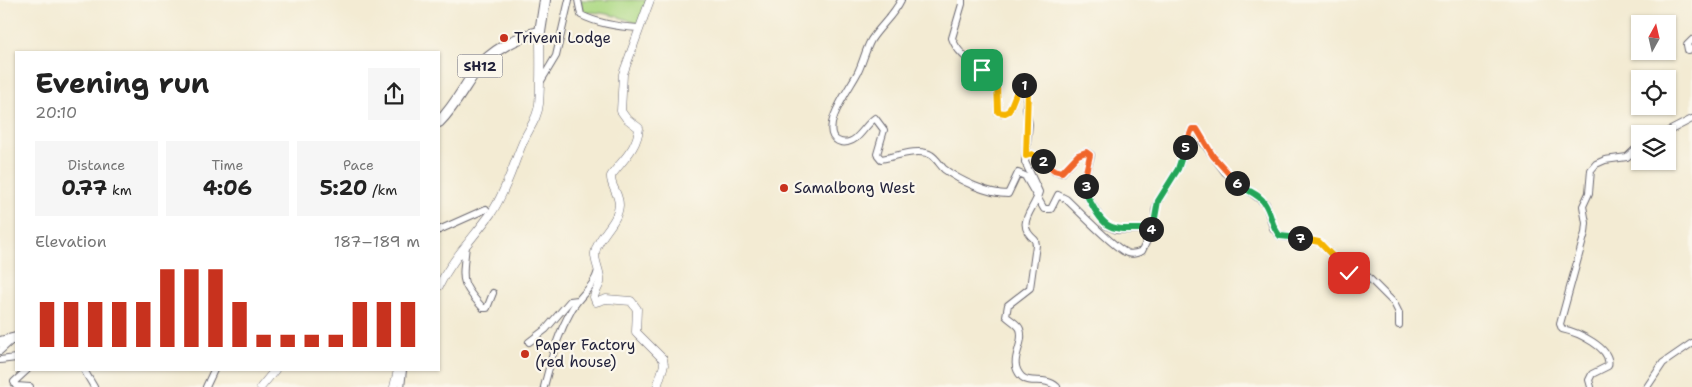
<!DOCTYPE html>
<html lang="en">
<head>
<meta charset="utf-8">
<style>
	body { margin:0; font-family:"Shantell Sans",sans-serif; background:#f6f6f6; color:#222; height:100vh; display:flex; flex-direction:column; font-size:19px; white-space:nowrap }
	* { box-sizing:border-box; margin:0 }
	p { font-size:16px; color:#767676 }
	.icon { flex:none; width:28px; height:28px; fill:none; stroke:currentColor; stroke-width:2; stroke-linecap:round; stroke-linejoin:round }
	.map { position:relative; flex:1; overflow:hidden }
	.panel { position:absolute; left:15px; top:51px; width:425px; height:320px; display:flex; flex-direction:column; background:#fff; border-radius:0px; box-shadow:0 1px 4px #0004 }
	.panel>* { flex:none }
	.needle { width:32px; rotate:8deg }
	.buttons { position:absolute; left:1631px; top:15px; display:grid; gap:10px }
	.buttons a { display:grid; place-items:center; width:45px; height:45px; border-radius:0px; background:#fff; box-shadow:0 1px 4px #0004; font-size:25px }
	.pin { position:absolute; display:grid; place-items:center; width:42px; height:42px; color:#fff; margin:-21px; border-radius:10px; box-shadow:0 2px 8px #0006 }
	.km { position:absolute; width:25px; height:25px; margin:-12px; border-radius:50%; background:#222; color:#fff; font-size:14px; line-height:25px; text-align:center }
	.round { display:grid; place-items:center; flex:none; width:52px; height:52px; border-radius:0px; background:#f6f6f6 }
	.head { display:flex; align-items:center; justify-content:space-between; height:85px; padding:0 20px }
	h1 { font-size:28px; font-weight:700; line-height:38px }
	.stats { display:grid; grid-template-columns:repeat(3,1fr); gap:8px; height:85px; padding:5px 20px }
	.stats div { display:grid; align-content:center; border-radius:0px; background:#f6f6f6; text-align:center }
	.stats b { font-size:21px; font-weight:700 }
	.stats small { font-size:14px; font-weight:400 }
	.stats p { font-size:14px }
	.chart { height:140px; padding:10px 20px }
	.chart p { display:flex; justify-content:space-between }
	.chart svg { width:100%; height:90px; margin-top:5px; stroke:#c8321e; stroke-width:6 }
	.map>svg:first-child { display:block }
	.green { fill:#aed985; stroke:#687e60 }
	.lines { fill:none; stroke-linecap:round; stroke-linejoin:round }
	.minor-casing { stroke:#6b6870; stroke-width:8 }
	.tertiary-casing { stroke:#6b6870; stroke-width:9 }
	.primary-casing { stroke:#6b6870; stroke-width:12 }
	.minor { stroke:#fff; stroke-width:6 }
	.tertiary { stroke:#fff; stroke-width:8 }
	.primary { stroke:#fff; stroke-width:10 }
	.split-1-casing { stroke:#fff; stroke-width:10 }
	.split-2-casing { stroke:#fff; stroke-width:10 }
	.split-3-casing { stroke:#fff; stroke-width:10 }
	.split-4-casing { stroke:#fff; stroke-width:10 }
	.split-5-casing { stroke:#fff; stroke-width:10 }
	.split-6-casing { stroke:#fff; stroke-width:10 }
	.split-7-casing { stroke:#fff; stroke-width:10 }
	.split-8-casing { stroke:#fff; stroke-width:10 }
	.split-1 { stroke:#f5b400; stroke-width:6 }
	.split-2 { stroke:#f5b400; stroke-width:6 }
	.split-3 { stroke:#f0652b; stroke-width:6 }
	.split-4 { stroke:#22a559; stroke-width:6 }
	.split-5 { stroke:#22a559; stroke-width:6 }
	.split-6 { stroke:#f0652b; stroke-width:6 }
	.split-7 { stroke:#22a559; stroke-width:6 }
	.split-8 { stroke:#f5b400; stroke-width:6 }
	.poi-dot { fill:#c8321e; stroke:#fbf7ec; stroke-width:2 }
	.labels { text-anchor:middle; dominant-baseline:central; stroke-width:4.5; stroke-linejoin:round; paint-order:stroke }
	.shield { fill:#fbf7ec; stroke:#636270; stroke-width:1 }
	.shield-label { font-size:14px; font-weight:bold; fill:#22223b }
	.poi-label { font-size:15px; fill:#22223b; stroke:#fbf7ec; text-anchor:start }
</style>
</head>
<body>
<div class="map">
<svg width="1692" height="387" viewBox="0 0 1692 387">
	<rect width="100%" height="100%" fill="#fbf7ec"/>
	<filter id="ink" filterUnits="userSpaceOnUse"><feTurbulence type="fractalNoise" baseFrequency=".02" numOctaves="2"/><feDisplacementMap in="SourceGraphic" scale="10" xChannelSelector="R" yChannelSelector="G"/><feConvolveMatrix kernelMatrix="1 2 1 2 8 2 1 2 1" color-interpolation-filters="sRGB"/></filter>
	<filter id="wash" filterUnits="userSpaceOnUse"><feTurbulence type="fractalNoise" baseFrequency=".0096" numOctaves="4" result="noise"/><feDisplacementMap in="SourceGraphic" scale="20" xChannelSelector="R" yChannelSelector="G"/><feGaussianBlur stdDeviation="1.12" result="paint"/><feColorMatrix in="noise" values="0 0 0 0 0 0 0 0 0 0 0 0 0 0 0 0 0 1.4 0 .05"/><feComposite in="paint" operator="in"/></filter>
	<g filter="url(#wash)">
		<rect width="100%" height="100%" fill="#f3ebd3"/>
		<path class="green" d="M580,0H647L639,25C631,19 591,8 585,14Z"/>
	</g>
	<g filter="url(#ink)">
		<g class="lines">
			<defs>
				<path id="minor" d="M578,0L581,15C599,24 619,27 639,28
					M901,0C894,15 880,26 871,40C865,51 863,62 858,72C852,85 817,130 838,141C844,144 851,142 856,138C863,132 867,124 875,118L884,130L877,154L881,159C894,157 919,147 931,155C936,158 940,165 944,169C960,181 988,194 1008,194L1018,173L1025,176L1044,209H1051L1058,195L1066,199C1078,210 1114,248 1127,253C1133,255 1137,253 1142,251L1155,224V211L1158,201L1178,169L1192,129H1197L1202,141L1225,172L1266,204L1273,228L1280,236L1319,242L1349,273H1359L1368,277L1394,303L1399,313V325
					M962,0V4L952,38C959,59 984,68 997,85L998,112L1005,113L1009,111L1019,87L1025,85L1028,90L1026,109L1029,124L1025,162L1039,192C1034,211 1014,223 1035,240L1036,245L1030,288L1008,305L1006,316C1010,320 1018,324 1020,329C1026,345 1006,361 1022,377C1031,385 1045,376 1057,387
					M1692,40L1687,45L1688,50L1692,49
					M541,81L556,56L569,0
					M1663,134L1692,119
					M1026,156L1032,154L1054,170L1062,173L1078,155L1086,152L1091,155L1086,172L1085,193L1105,225L1117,230L1153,229
					M439,230L486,209
					M466,245C463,279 458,281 483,308H487L493,293
					M529,342L546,329L570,301L578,300
					M0,351L12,340
					M0,360L16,358
					M27,370L14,382L16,386L30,387
					M84,370L94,387
					M206,387L214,370
					M401,387L403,370
					M544,387C552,357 556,337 572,309C580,295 594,287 598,271
					M1591,387L1589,380L1592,374L1608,366C1613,348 1577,332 1562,329L1560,324L1585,233L1586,223L1583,206L1589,193L1591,170L1596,164L1605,160L1627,157L1640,145
					M1647,387L1663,363L1692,343"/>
				<path id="tertiary" d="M650,0L623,74L621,111L626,118L639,128C637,149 623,159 611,176C610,186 619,193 619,205C618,224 598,235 595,253C594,262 602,274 600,283C598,288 595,292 594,297L596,302L606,299L631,301L637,309L636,332L663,359L664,365L657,387
					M439,286C452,259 474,237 492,212C506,191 513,165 523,142C528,130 538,118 539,104C541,80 540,56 540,32
					M261,387L275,370
					M394,387L398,370"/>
				<path id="primary" d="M439,122C455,106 464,87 477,69C491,51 518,36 540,32L545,0
					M0,342L16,338"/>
			</defs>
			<use href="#minor" class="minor-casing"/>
			<use href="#tertiary" class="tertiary-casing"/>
			<use href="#primary" class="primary-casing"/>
			<use href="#minor" class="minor"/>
			<use href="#tertiary" class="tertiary"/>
			<use href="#primary" class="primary"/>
		</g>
	</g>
	<g class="lines" filter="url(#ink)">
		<defs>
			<path id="split-1" d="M982,70L997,84L998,112L1005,113L1009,111L1019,86L1024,85"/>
			<path id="split-2" d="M1024,85L1028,90L1026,156L1032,154L1043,161"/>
			<path id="split-3" d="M1043,161L1054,170L1062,172L1078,155L1086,152L1090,155L1086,172V186"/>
			<path id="split-4" d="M1086,186L1085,192C1107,233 1106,229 1151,229"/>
			<path id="split-5" d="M1151,229H1153L1158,201L1178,169L1185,147"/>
			<path id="split-6" d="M1185,147L1192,129H1197L1213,156L1237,183"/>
			<path id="split-7" d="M1237,183C1246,191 1259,193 1265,204C1272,215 1271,226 1280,236L1300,238"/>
			<path id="split-8" d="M1300,238L1319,242L1349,273"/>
		</defs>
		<use href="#split-1" class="split-1-casing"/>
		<use href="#split-2" class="split-2-casing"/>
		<use href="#split-3" class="split-3-casing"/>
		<use href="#split-4" class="split-4-casing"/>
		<use href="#split-5" class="split-5-casing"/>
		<use href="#split-6" class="split-6-casing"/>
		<use href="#split-7" class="split-7-casing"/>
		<use href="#split-8" class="split-8-casing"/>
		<use href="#split-1" class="split-1"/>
		<use href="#split-2" class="split-2"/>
		<use href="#split-3" class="split-3"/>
		<use href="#split-4" class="split-4"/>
		<use href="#split-5" class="split-5"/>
		<use href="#split-6" class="split-6"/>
		<use href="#split-7" class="split-7"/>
		<use href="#split-8" class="split-8"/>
	</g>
	<g class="poi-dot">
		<circle cx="504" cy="38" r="5"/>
		<circle cx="784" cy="188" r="5"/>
		<circle cx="525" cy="354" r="5"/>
	</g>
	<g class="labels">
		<rect class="shield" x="457.5" y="54.5" width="45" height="23" rx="4"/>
		<g class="shield-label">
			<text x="480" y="66">SH12</text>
		</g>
		<g class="poi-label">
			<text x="514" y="38">Triveni Lodge</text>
			<text x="794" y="188">Samalbong West</text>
			<text x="535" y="345">Paper Factory<tspan x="535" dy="17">(red house)</tspan></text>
		</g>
	</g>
</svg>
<div class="buttons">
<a><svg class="needle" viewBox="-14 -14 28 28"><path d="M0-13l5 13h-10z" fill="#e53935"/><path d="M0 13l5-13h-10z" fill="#767676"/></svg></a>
<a><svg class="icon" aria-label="locate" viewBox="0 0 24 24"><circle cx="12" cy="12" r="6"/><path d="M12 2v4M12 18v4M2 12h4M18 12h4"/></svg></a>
<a><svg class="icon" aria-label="layers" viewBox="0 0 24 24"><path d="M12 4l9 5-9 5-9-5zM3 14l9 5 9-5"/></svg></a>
</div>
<div class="pin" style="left:982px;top:70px;background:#1e9e55"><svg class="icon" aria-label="arrive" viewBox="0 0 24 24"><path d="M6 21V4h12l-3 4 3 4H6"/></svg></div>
<div class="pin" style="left:1349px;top:273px;background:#d93025"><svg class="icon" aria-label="check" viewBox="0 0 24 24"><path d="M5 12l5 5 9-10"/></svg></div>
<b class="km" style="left:1024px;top:85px">1</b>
<b class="km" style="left:1043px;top:161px">2</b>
<b class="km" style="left:1086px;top:186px">3</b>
<b class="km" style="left:1151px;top:229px">4</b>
<b class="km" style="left:1185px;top:147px">5</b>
<b class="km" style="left:1237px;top:183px">6</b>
<b class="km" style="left:1300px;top:238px">7</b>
<section class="panel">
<div class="head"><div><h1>Evening run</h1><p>20:10</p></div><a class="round"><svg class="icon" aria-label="share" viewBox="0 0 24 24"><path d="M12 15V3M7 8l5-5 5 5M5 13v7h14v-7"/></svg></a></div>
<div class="stats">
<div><p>Distance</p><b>0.77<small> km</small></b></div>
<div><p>Time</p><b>4:06</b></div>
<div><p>Pace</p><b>5:20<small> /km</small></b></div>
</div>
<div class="chart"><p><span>Elevation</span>187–189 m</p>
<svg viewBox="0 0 160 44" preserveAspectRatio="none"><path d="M5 44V22M15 44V22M25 44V22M35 44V22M45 44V22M55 44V6M65 44V6M75 44V6M85 44V22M95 44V38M105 44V38M115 44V38M125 44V38M135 44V22M145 44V22M155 44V22"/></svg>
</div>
</section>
</div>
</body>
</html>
